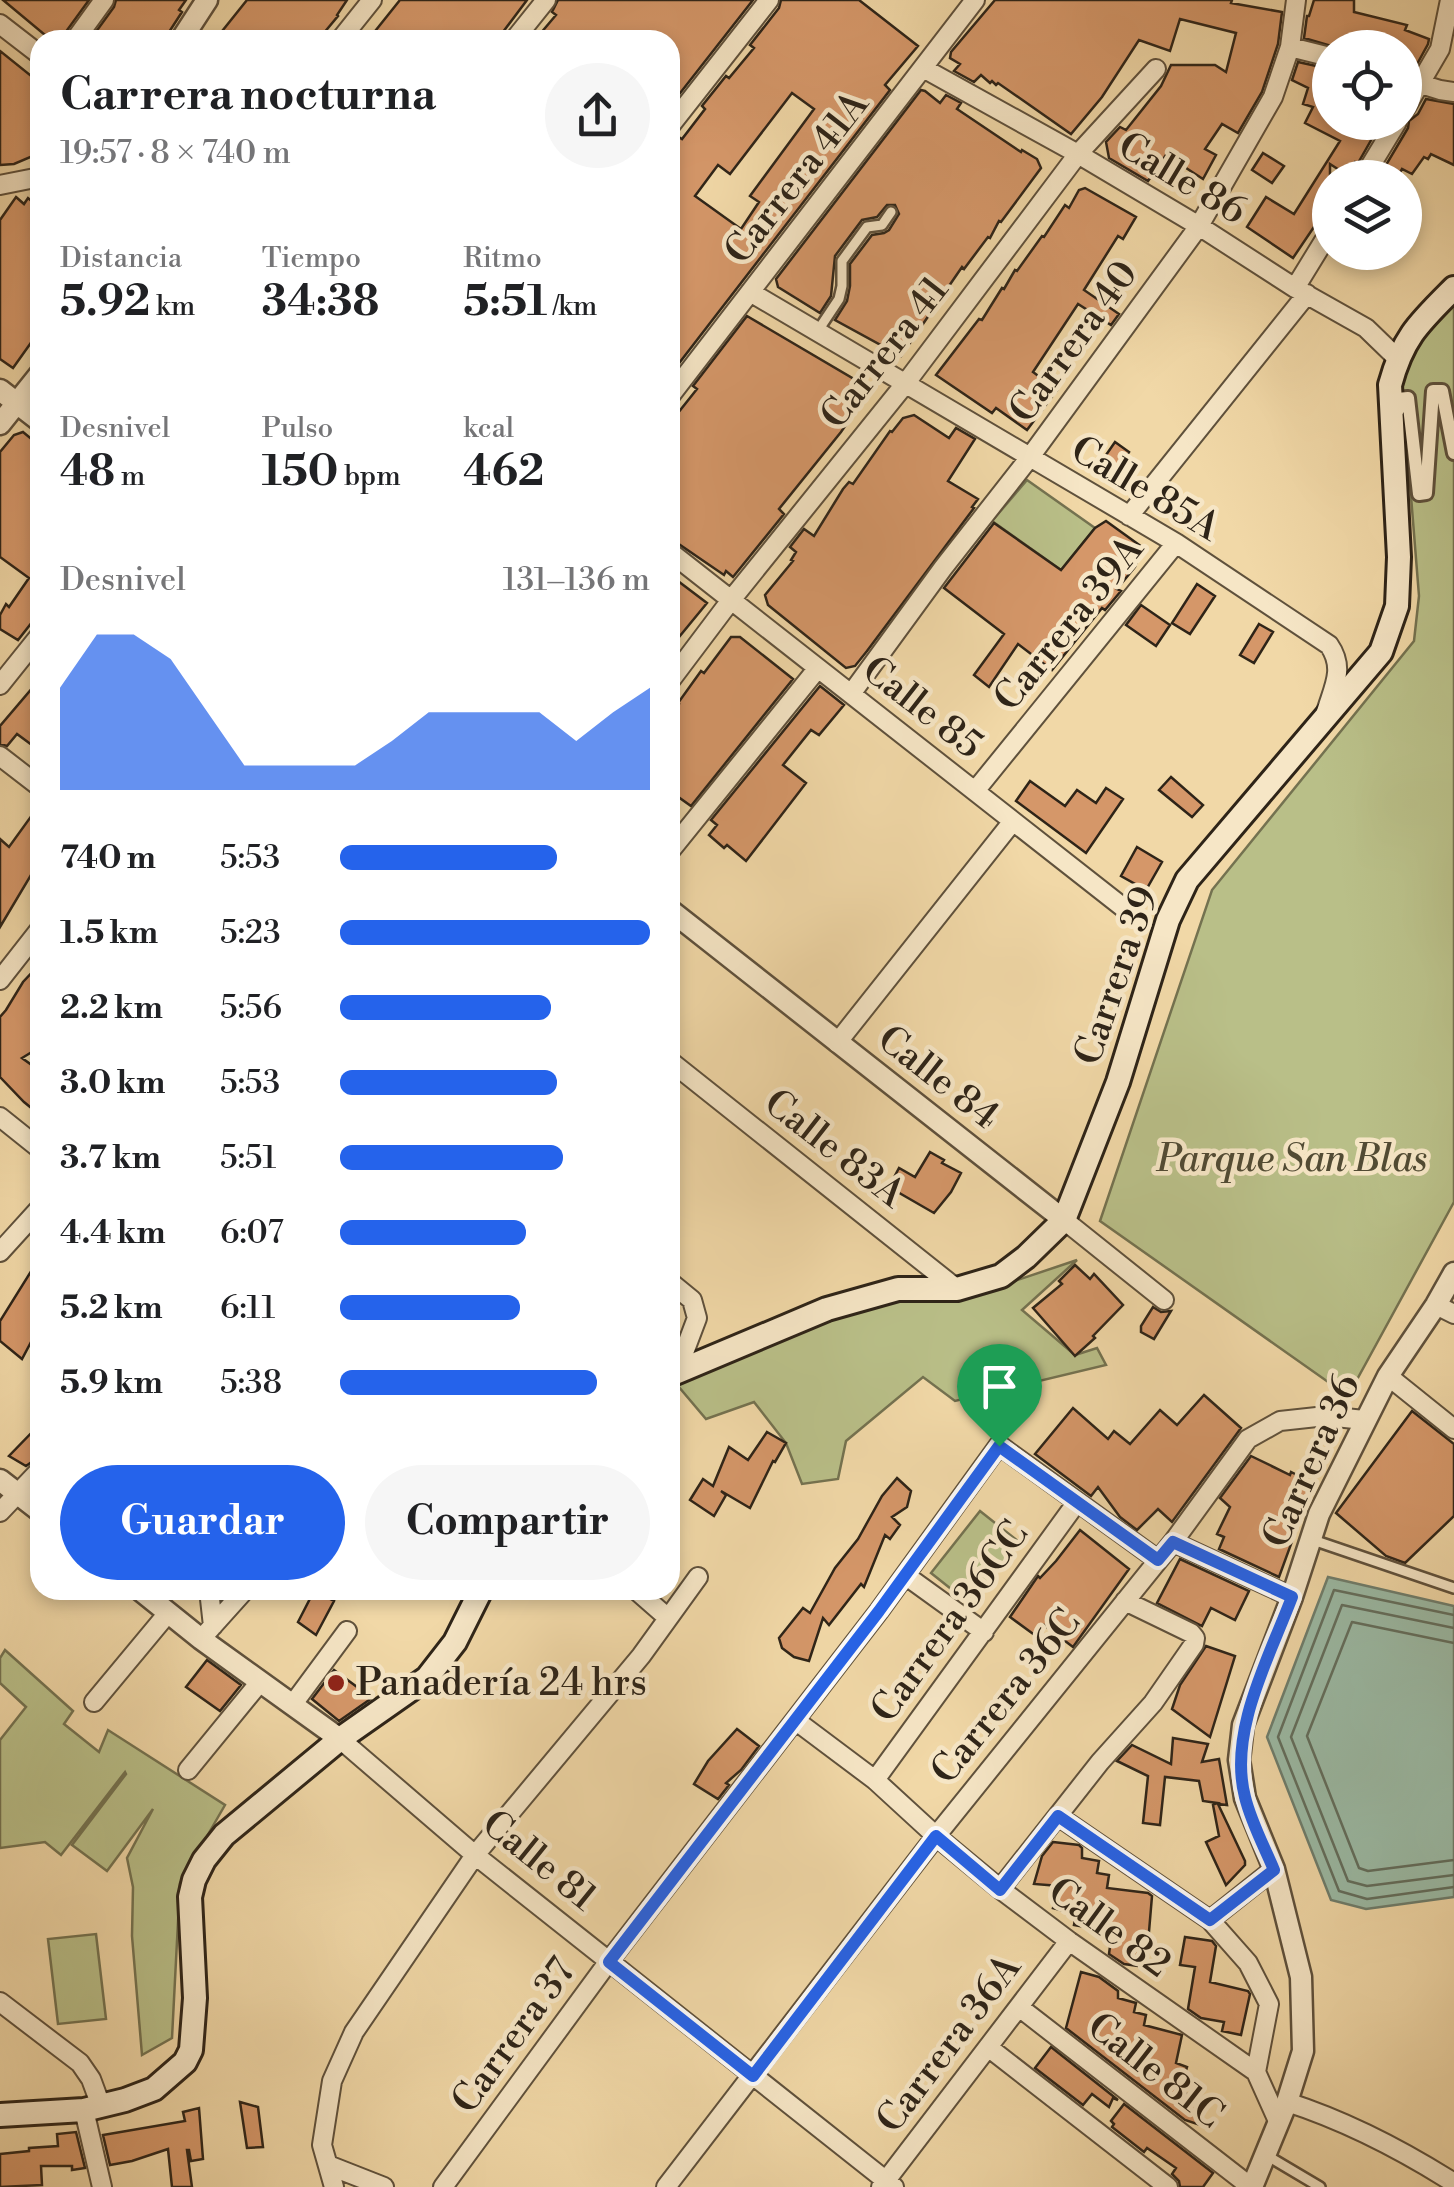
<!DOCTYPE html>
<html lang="es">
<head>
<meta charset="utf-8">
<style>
	body { margin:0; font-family:"Libre Bodoni",serif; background:#f6f6f6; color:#202124; height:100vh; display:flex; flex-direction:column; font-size:38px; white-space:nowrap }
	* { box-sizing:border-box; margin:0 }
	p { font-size:32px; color:#757577 }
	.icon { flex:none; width:55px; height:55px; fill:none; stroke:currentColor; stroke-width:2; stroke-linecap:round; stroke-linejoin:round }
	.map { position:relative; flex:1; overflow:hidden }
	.side { position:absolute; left:30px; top:30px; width:650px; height:1570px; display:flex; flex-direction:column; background:#fff; border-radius:30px; box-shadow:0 5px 15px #0003 }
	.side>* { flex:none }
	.controls { position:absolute; left:1312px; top:30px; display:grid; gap:20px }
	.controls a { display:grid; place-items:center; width:110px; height:110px; border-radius:50%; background:#fff; box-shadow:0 5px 15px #0003; font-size:50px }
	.pin { position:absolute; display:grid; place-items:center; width:85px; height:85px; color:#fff; margin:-102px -42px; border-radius:50% 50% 50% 0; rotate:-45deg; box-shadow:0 0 10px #0007 }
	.pin .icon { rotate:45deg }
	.round { display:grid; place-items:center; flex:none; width:105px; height:105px; border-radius:52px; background:#f6f6f6 }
	.headline { display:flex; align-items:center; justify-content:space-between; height:170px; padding:0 30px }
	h1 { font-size:45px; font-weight:700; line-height:75px }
	.stats { display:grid; grid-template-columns:repeat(3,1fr); gap:15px; height:170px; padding:10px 30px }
	.stats div { display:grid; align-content:center }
	.stats b { font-size:42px; font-weight:700 }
	.stats small { font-size:28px; font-weight:400 }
	.stats p { font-size:28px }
	.chart { height:280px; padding:20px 30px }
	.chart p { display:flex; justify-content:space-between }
	.chart svg { width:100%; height:180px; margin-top:10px; fill:#2563eb; opacity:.7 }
	.primary-button { display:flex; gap:20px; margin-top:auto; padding:20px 30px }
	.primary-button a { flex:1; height:115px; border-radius:60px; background:#2563eb; color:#fff; font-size:40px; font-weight:700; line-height:115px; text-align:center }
	.primary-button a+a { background:#f6f6f6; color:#202124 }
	ul { padding:0 30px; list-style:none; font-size:32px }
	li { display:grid; grid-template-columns:160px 120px 1fr; align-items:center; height:75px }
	li i { height:25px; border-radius:12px; background:#2563eb }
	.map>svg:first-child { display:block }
	.green { fill:#b9bf88; stroke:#747250; stroke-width:2.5 }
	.water { fill:#9bbaa5; stroke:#6f7e6d; stroke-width:2.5 }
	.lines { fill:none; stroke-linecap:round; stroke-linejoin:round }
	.shore { stroke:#646f5e; stroke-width:2.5 }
	.building { fill:#d59769; stroke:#2e2418; stroke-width:2.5; fill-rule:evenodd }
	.service-casing { stroke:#5f513c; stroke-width:14 }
	.pedestrian-casing { stroke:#5f513c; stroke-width:18 }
	.minor-casing { stroke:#5f513c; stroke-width:22 }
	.tertiary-casing { stroke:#5f513c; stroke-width:25 }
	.secondary-casing { stroke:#2e2418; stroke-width:28 }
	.service { stroke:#f6e6c6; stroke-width:9 }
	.pedestrian { stroke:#f6e6c6; stroke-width:12 }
	.minor { stroke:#f6e6c6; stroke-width:18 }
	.tertiary { stroke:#f6e6c6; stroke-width:20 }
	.secondary { stroke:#f6e6c6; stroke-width:22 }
	.route-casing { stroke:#fff; stroke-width:20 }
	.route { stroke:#2563eb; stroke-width:12 }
	.poi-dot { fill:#8f2418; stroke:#f6e6c6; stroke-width:4 }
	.labels { text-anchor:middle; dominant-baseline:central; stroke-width:9; stroke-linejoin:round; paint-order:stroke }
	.street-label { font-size:38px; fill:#2e2418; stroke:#f6e6c6 }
	.park-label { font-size:38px; font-style:italic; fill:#514b34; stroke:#f6e6c6 }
	.poi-label { font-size:38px; fill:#2e2418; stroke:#f6e6c6; text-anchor:start }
</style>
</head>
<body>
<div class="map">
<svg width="1454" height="2187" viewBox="0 0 1454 2187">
	<rect width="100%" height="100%" fill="#f1d8a7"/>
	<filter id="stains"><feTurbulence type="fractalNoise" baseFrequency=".002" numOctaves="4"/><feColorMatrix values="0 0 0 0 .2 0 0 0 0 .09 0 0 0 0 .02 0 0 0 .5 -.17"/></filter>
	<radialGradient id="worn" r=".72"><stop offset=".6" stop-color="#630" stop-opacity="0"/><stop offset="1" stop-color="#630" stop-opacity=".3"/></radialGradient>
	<path class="green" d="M1454,302V1202L1348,1396L1100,1221L1212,890L1414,641L1419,596L1402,384C1412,342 1424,330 1454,302Z
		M1027,480L1095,528L1061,570L992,521Z
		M1077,1260L1022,1310L1075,1355L1097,1348L1106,1365L955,1401L923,1377L846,1441L838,1479L802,1484L786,1443L754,1402L706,1419L673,1380L787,1335L893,1300L961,1299Z
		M980,1511L1019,1542L970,1604L931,1573Z
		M5,1650L73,1711L64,1724L99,1752L108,1730L225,1805L180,1883L172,2038L142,2055L132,1936L133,1887L127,1858L153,1809L107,1871L72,1845L126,1774L125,1772L61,1855L45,1842L0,1848V1740L26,1707L0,1683V1658Z
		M96,1934L106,2019L58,2024L48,1939Z"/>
	<path class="water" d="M1328,1577L1454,1606V1897L1366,1909L1331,1900L1267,1737Z"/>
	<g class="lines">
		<path class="shore" d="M1454,1615L1334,1590L1278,1737L1339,1891L1367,1899L1454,1887
			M1454,1628L1342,1605L1291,1737L1348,1881L1367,1886L1454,1875
			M1454,1643L1352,1622L1307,1736L1359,1868L1368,1871L1454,1860"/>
	</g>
	<path class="building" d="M3,0H89L65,33L63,40H51Z
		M116,0H186L179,10L182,12L169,32L167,40H90L114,7Z
		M247,0H347L337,15L338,16L318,40H215Z
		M400,0H527L497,40H368Z
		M558,0H753L670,106V40H535L556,15L552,12Z
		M781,0H859L918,46L885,85L890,90L673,371L670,369V138L677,136L682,139L705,109L702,106L726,76L729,78L754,48L750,45L779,8ZM792,93L814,109L750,196L759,202L741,229L695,196L718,165L730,174Z
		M995,0H1232L1231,3L1282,12L1278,44L1262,92L1238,133L1222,124L1205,149L1216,155L1203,179L1166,155L1148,181L1109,158L1106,142L1120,127L1126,130L1161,86L1171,65H1215L1226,72L1236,33L1180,19L1170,51L1139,40L1102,97L1071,134L998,83L996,85L992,81L990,83L981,75L974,82L954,71L960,64L950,58L951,52Z
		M1314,0H1354V12L1407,25L1405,30L1429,39L1428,44L1416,66L1405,62V48H1338L1304,38L1307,16H1309Z
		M0,51L40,83V153L14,164L0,165Z
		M1298,62L1330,69V122H1352L1374,135L1358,163L1355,162L1347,175L1330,164V216L1324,212L1293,258L1247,227L1266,197L1294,214L1340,141L1305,123L1313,107L1303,104L1308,88L1292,80Z
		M921,90L925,91L940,103L946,95L961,103L957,109L1021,152L1022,150L1037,159L1041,168L1001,222L999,221L990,238L988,237L964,269L962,267L901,356L835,320L847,301L850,286V264L872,235L884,233L889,230L899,214L895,205H887L877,217L862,220L835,256L831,296L820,313L778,287L776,279Z
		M1426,99L1454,104V165L1431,154L1428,159L1424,157L1412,174L1402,169L1397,178H1385L1380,175L1408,128L1409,121L1418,114Z
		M1263,153L1284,166L1272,183L1252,170Z
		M1085,188L1136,217L1123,239L1118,236L1084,290L1119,314L1111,325L1078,304L1033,372L1057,390L1027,430L996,408L992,413L936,375L979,319L982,320L1002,288L1004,289L1015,270L1017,271L1042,236L1044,237L1065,205L1069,208L1079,190Z
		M16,197L24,204L28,198L40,208V330L13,368L0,359V220Z
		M747,316L864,385L868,393L841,432L779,509L784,514L733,577L726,571L724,575L670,538V423L697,389L693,386Z
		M914,415L949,438L956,428L975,439L948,481L978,499L972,507L974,508L867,651L855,666L846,668L768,605L765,595L793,561L791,560L796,552L790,547L804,529L814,536L843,489L849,482L853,484L890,431L892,432L903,418Z
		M23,432L40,446V612L18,640L0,629V615L6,604L9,607L29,578L0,557V452L14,435Z
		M1115,442L1129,452L1111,479L1097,468Z
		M1106,521L1142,547L1135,567L1117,589L1121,591L1105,610L1102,608L1052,670L1018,644L989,687L974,675L1004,634L944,588L994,523L1061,570L1095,528Z
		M670,575L707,603L670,648Z
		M1197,584L1215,596L1190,634L1172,623Z
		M1141,605L1170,625L1156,646L1126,625Z
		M1259,624L1273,632L1254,663L1240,655Z
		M731,637H740L793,679L691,806L670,791V717L679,704L678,703L701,671L704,673Z
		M40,679V751L17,734L7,746L0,744V726Z
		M820,686L844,705L819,735L811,730L783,765L806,783L746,861L727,845L724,848L709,835L717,825L711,820Z
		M1171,777L1203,805L1192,817L1159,790Z
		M1030,781L1065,806L1077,790L1096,803L1106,788L1123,799L1086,853L1016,801Z
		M40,804V860L0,927V839L9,847Z
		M1137,847L1162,862L1146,890L1121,876Z
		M40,964V1047L22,1058L40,1071V1115L24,1102L0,1077V1017L6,1010L23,982Z
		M930,1152L944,1160L942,1163L961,1173L951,1192L934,1213L889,1187L899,1168L915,1177Z
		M40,1257V1325L22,1359L0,1341V1321Z
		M1075,1265L1090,1279L1094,1274L1123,1305L1093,1336L1095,1338L1075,1356L1033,1308L1062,1284L1059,1281Z
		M1153,1307L1161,1312L1171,1311L1154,1339L1141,1332V1326Z
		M1204,1395L1241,1428L1172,1522L1158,1509L1137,1530L1120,1517L1098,1487L1091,1496L1035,1454L1073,1408L1108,1439L1114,1431L1130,1444L1160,1410L1177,1425Z
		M1412,1411L1454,1444V1516L1405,1563L1386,1556L1336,1513Z
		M40,1424V1456L26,1466L9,1456Z
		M767,1432L786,1443L775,1462L773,1461L750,1508L721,1491L726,1495L714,1516L690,1500L703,1479L713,1486L729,1447L748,1460Z
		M1251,1456L1290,1475L1291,1472L1313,1483L1290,1535L1294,1536L1279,1577L1219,1549L1224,1537L1217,1534L1230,1507L1220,1498Z
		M897,1478L911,1491L907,1507L892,1517L900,1525L890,1539L885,1535L864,1587L861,1584L829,1625L823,1618L809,1661L794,1657L782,1648L779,1638L803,1608L810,1613L835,1568L858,1539L882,1496Z
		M1080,1530L1129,1569L1073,1647L1044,1625L1036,1636L1010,1617L1038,1576L1040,1578L1056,1561Z
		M1180,1559L1249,1591L1235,1620L1211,1608L1202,1626L1157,1603Z
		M314,1591L334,1601L316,1635L298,1622Z
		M1206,1646L1235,1656L1210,1737L1172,1709L1180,1685Z
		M207,1660L241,1685L220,1711L186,1687Z
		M334,1670L372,1698L339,1721L312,1699Z
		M737,1729L759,1746L741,1770L726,1783L729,1785L718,1799L694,1784L708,1761Z
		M1173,1738L1208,1744L1202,1762L1219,1759L1227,1805L1218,1804L1245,1861V1865L1226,1885L1206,1842L1219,1836L1213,1805L1217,1803L1203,1801L1199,1781L1165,1777L1160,1825L1143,1823L1148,1776L1117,1761L1132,1745L1171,1764Z
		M1053,1842L1079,1845L1082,1848V1858L1099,1861L1097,1873L1109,1875L1107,1888L1148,1893L1152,1896L1146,1967L1124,1964L1109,1954L1112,1932L1074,1925L1076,1914L1053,1908L1059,1886L1034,1884L1042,1856Z
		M1185,1937L1212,1941L1216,1946L1210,1982L1248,1991L1250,1994L1241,2035L1222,2031L1224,2022L1201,2018L1188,2009L1195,1967L1180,1965Z
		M1081,1972L1099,1977L1118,1991V1998L1136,2003L1134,2012L1146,2015L1144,2025L1182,2035L1176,2063L1187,2067L1180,2092L1208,2100L1200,2125L1185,2120L1066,2028Z
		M1051,2047L1118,2100L1113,2098L1109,2107L1092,2094L1083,2105L1035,2068Z
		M240,2102L258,2107L263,2147L247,2148Z
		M1124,2104L1213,2173L1203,2187H1180L1179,2181L1172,2174L1176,2168L1147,2148L1144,2152L1112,2127L1114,2124L1111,2121Z
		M199,2108L203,2159L191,2161L189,2150H187L192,2187H172L168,2149L132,2161L110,2165L103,2135L185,2121L183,2112Z
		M76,2132L85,2168L72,2170V2166H41L42,2185L0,2187V2154L29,2151V2148L58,2146L57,2134Z"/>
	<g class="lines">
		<defs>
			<path id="service" d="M817,332L839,299L842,286V261L867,227L882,225L891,212
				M1313,1540L1454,1588
				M1266,2155L1320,2187"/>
			<path id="pedestrian" d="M1398,410L1397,399L1408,398L1419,494L1426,493L1433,391H1442L1454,453"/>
			<path id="minor" d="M0,24L40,55
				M75,40L104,0
				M340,40L372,0
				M514,40L546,0
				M1290,47L1330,57
				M923,68L1078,154L1199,226L1295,288L1366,328L1397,358
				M1405,79L1440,90L1454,92
				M1405,109L1440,49L1450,0
				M670,126L769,0
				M1363,178L1397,122
				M0,185L40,177
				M1295,288L1330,231
				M750,292L1176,543L1329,645C1345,668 1334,686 1326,712
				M670,396L975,0
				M1129,516L1307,294
				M670,552L1134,916
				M670,681L731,600L905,384L1078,154L1156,69
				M0,685L40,635
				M851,694L943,568L1030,457L1199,226L1273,97L1290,47L1296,0
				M0,756L40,787
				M975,791L1176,543
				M670,851L818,668
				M0,980L40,929
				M837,1043L1013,821
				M670,1061L957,1289
				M0,1117L40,1149
				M1064,1220L1164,1300
				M0,1252L40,1208
				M670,1282L692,1300L697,1318L677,1371
				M1436,1305L1454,1314
				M1388,1376L1454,1429
				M0,1512L40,1470
				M1173,1542L1292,1597
				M905,1575L984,1632
				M209,1590L213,1626
				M636,1590L668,1618
				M201,1639L245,1590
				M94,1702L168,1613
				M293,1704L347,1631
				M795,1720L875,1780L936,1836L1000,1889L1069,1941L1256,2072L1278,2121
				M340,1739L475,1855L894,2187
				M188,1770L260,1682
				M875,1780L1077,1502
				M1058,1816L1210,1920L1248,1963L1269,2004L1256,2072
				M1000,1889L1100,1762L1153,1703L1194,1644L1195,1638L1191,1633L1125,1601
				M1210,1920L1274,1869
				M0,2002L80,2063L91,2079L101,2106
				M1019,2007L1251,2187
				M988,2047L1168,2187
				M1287,2102C1346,2121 1402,2150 1454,2183
				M84,2110L102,2187
				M328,2165L384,2187
				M334,2187L322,2145L332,2081L354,2032L475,1855L641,1656L698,1577
				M443,2187L609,1961L879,1611L999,1445L1158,1560
				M666,2187L936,1836L1173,1542L1248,1439L1280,1421L1326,1416L1364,1420
				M881,2187L1069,1941"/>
			<path id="tertiary" d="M181,40L207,0
				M0,390L40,421
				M0,424L40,374
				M670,910L1064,1220
				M0,1480L40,1511
				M140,1590L201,1639L340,1739
				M1252,2187L1287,2102L1303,2051L1301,1977L1274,1869L1245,1798L1239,1760L1243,1725L1292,1597L1319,1514L1388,1376L1436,1305L1454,1273"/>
			<path id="secondary" d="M670,1375L827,1309L898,1289H957L1001,1276L1026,1257L1064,1220L1118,1082L1168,920L1187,880L1381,652L1397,606L1399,557L1390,385C1403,337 1419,323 1454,288
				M0,2115L84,2110L125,2100L154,2089L185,2062L191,2050L195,1998L190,1897L194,1880L204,1860L224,1835L340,1739L427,1678L455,1642L481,1590"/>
		</defs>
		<use href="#service" class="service-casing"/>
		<use href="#pedestrian" class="pedestrian-casing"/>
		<use href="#minor" class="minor-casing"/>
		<use href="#tertiary" class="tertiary-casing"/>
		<use href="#secondary" class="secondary-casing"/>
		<use href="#service" class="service"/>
		<use href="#pedestrian" class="pedestrian"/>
		<use href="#minor" class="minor"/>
		<use href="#tertiary" class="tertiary"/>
		<use href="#secondary" class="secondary"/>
	</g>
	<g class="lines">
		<defs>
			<path id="route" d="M999,1446L1158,1560L1173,1542L1292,1597C1269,1658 1228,1732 1245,1797C1251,1822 1264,1846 1274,1870L1210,1920L1058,1816L1000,1890L936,1836L753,2076L609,1962L879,1611Z"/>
		</defs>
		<use href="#route" class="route-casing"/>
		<use href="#route" class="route"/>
	</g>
	<circle class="poi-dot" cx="336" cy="1683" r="10"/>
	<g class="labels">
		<g class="street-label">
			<text transform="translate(797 178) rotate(-52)">Carrera 41A</text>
			<text transform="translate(1182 179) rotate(31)">Calle 86</text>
			<text transform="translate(1074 342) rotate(-54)">Carrera 40</text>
			<text transform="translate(885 353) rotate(-52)">Carrera 41</text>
			<text transform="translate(1145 489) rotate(31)">Calle 85A</text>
			<text transform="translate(1069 624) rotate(-51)">Carrera 39A</text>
			<text transform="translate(922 708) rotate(38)">Calle 85</text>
			<text transform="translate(1117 976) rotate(-71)">Carrera 39</text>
			<text transform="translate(938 1078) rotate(38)">Calle 84</text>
			<text transform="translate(834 1149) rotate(38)">Calle 83A</text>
			<text transform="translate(1312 1461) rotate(-66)">Carrera 36</text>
			<text transform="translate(950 1622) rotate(-54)">Carrera 36CC</text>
			<text transform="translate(1006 1697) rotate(-51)">Carrera 36C</text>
			<text transform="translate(539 1861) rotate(39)">Calle 81</text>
			<text transform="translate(1109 1928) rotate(36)">Calle 82</text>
			<text transform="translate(514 2036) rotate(-54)">Carrera 37</text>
			<text transform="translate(949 2044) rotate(-53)">Carrera 36A</text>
			<text transform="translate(1155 2071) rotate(38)">Calle 81C</text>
		</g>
		<g class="park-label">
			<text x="1292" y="1159">Parque San Blas</text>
		</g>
		<g class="poi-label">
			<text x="356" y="1683">Panadería 24 hrs</text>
		</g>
	</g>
	<rect width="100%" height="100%" filter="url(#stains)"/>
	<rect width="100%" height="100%" fill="url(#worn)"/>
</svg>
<div class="controls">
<a><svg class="icon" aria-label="locate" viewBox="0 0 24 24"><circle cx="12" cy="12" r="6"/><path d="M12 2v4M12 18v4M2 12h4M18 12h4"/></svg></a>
<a><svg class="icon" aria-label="layers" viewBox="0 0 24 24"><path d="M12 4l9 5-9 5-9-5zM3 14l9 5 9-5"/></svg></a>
</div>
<div class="pin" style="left:999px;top:1446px;background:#1e9e55"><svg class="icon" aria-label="arrive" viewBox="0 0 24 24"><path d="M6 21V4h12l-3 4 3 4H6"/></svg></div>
<section class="side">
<div class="headline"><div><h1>Carrera nocturna</h1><p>19:57 · 8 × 740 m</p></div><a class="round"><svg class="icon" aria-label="share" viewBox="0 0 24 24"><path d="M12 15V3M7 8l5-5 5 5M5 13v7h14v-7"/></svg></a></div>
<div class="stats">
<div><p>Distancia</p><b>5.92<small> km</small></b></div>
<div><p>Tiempo</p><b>34:38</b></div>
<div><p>Ritmo</p><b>5:51<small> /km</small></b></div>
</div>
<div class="stats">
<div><p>Desnivel</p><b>48<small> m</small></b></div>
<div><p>Pulso</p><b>150<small> bpm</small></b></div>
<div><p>kcal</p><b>462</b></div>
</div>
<div class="chart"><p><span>Desnivel</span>131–136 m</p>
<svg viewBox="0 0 160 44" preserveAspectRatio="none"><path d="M0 44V19L10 6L20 6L30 12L40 25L50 38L60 38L70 38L80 38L90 32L100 25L110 25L120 25L130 25L140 32L150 25L160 19V44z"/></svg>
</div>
<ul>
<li><b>740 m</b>5:53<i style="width:70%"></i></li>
<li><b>1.5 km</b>5:23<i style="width:100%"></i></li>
<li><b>2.2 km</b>5:56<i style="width:68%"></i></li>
<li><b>3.0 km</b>5:53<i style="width:70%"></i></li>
<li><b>3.7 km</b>5:51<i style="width:72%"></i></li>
<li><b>4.4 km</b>6:07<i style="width:60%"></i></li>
<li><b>5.2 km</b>6:11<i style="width:58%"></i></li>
<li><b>5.9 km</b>5:38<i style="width:83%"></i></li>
</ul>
<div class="primary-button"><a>Guardar</a><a>Compartir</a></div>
</section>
</div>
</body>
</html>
